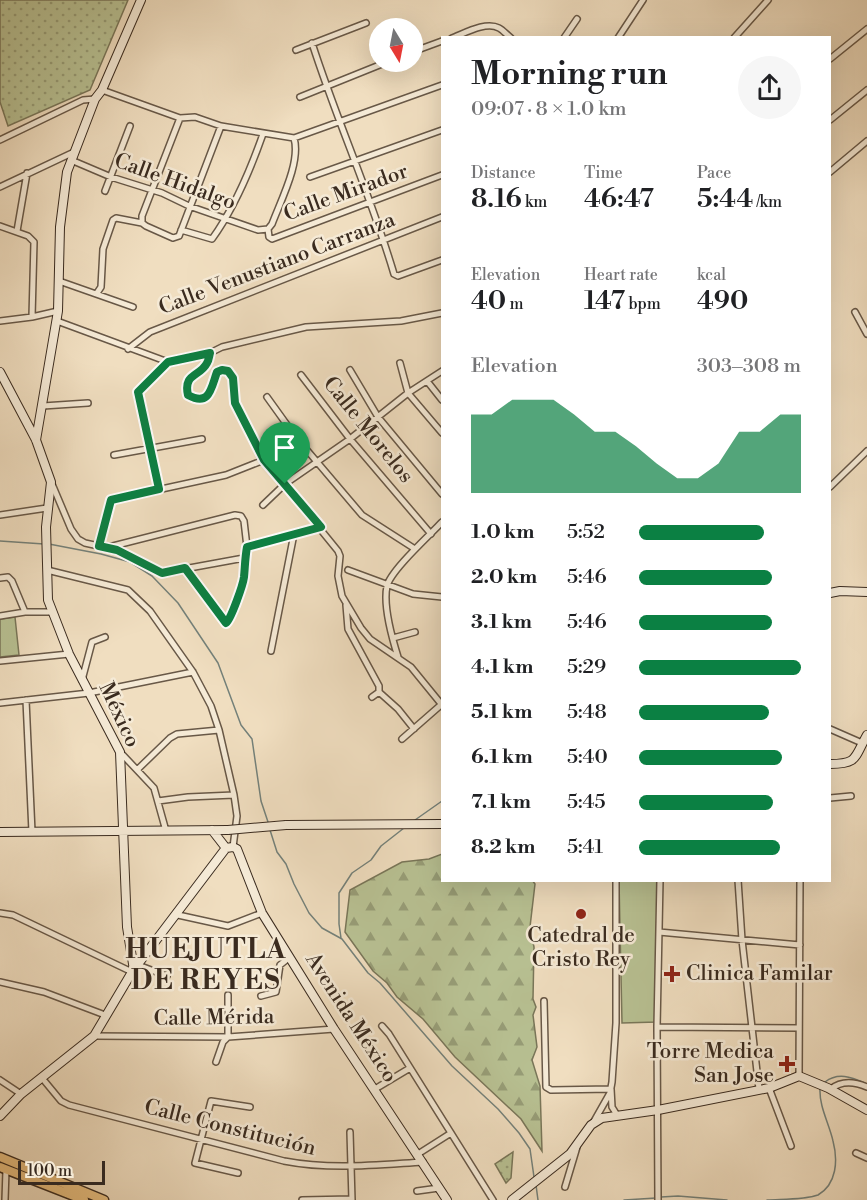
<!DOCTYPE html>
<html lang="en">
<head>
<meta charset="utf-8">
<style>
	body { margin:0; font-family:"Libre Bodoni",serif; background:#f6f6f6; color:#202124; height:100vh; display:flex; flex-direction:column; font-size:22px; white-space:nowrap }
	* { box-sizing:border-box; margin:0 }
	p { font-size:20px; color:#757577 }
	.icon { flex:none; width:33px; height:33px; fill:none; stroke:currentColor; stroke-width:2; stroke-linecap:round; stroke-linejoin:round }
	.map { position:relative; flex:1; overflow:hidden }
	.details { position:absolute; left:441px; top:36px; width:390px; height:846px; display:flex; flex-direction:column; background:#fff; border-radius:0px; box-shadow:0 6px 24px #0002 }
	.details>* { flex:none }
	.needle { width:39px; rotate:170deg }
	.fabs { position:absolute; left:369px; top:18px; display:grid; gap:12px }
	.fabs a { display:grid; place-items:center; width:54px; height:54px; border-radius:50%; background:#fff; box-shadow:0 6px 24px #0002; font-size:30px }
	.scale { position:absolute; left:18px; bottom:15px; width:87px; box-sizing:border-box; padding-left:6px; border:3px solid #3a2b1f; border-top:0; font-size:16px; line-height:21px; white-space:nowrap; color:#3a2b1f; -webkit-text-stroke:4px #f5ead6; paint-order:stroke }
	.pin { position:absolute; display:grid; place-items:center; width:51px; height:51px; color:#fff; margin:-62px -26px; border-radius:50% 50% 50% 0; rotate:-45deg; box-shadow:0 0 6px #0007 }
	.pin .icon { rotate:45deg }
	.round { display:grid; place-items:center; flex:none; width:63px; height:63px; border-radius:32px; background:#f6f6f6 }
	.head { display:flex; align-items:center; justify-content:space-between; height:102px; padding:0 30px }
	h1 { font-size:33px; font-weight:600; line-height:45px }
	.figures { display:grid; grid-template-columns:repeat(3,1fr); gap:9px; height:102px; padding:6px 30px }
	.figures div { display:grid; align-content:center }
	.figures b { font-size:26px; font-weight:600 }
	.figures small { font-size:16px; font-weight:400 }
	.figures p { font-size:16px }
	.chart { height:168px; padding:12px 30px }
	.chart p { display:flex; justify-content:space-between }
	.chart svg { width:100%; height:108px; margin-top:6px; fill:#0b8043; opacity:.7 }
	ul { padding:0 30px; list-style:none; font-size:20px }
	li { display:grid; grid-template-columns:96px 72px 1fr; align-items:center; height:45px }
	li i { height:15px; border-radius:8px; background:#0b8043 }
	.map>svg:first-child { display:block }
	.grass { fill:url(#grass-dots); stroke:#797659; stroke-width:1.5 }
	.forest { fill:url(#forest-firs); stroke:#797659; stroke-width:1.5 }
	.park { fill:#b8c193; stroke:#797659; stroke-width:1.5 }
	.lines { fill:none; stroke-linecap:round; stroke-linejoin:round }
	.stream { stroke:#74817a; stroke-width:1.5 }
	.street-casing { stroke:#685847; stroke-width:8 }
	.secondary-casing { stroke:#3a2b1f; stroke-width:10 }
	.primary-casing { stroke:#3a2b1f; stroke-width:11 }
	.street { stroke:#f5ead6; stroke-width:5 }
	.secondary { stroke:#f5ead6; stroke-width:8 }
	.primary { stroke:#e8bf80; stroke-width:8 }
	.secondary-bridge-casing { stroke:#3a2b1f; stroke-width:10; stroke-linecap:butt }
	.secondary-bridge { stroke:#f5ead6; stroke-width:8 }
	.route-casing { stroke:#fff; stroke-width:12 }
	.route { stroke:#0b8043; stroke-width:8 }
	.poi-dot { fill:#8f2418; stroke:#f5ead6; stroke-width:2 }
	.labels { text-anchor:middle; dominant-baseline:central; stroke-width:5; stroke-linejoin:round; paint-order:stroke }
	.street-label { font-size:21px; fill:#3a2b1f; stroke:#f5ead6 }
	.poi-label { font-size:21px; fill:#3a2b1f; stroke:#f5ead6 }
	.district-label { font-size:27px; font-weight:bold; letter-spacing:1.5px; fill:#3a2b1f; stroke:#f5ead6 }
</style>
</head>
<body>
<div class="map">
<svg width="867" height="1200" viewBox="0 0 867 1200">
	<defs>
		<pattern id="grass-dots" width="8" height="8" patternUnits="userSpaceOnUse" patternTransform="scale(1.5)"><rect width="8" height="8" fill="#b8c193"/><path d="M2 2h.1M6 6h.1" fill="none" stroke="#979d77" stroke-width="1.8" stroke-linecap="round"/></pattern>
		<pattern id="forest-firs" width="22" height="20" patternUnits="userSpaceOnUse" patternTransform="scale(1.5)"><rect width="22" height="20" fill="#b8c193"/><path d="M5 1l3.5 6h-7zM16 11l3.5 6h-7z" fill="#979d77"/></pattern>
	</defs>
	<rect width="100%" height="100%" fill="#f0dec0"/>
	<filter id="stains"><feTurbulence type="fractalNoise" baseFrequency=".00333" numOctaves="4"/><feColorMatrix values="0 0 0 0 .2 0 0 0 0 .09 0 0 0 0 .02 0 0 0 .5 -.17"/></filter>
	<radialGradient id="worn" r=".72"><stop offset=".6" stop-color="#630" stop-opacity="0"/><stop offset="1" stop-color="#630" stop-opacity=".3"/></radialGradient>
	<path class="grass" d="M0,0H128L90,90L8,126L0,102Z
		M513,1152L511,1178L506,1183L495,1164Z"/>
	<path class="forest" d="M442,854V880H532L535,884L530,927L534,947L533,999L536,1007L533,1015L537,1047L532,1060L540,1086L542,1151L521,1119L455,1057L423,1019L397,997L387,983L373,971L345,932L350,890L402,862L429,859Z"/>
	<path class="park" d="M15,617L19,655L0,657V619Z
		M619,881H658L657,1022L622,1023Z"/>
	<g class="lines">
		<path class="stream" d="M0,541L44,544
			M49,544L101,554L130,562L152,576L178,603L218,663L241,725L252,739L261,801L268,822
			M415,820L442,801
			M270,830L277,852L286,864L294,884L309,913L322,928L342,939L368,973L380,983L452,1066L498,1109L519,1133L530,1149L534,1177
			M341,938L339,924V893L352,873L371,860L381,846L404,828
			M825,1082C838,1072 851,1077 865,1083
			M536,1185L538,1200
			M661,1197L678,1196L727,1200
			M624,1200L656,1198
			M767,1200C782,1199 804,1200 818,1195C837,1184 838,1160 833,1141C829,1123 819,1107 820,1088"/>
		<defs>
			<path id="street" d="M452,38C465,33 486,21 499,28C503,30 507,35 511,38
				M564,38L577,19
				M618,38L643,0
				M734,38L768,0
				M312,43C337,121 371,196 394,274L398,276L442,260
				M296,50L366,23
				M412,52L442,41
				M830,59L867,29
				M102,90L180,118L195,117L221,126L294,138L442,85
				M300,97L387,62
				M830,120L867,90
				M0,140L83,100L95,99
				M71,160L111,177L162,193L189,206L258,230L268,229
				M830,172L867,141
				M310,177L442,130
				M0,187L74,152
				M105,191L130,126
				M142,223V216L180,118
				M0,226L28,236L34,242L32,317
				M268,229L269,237L272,239L442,175
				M268,229L272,224C281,200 301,162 294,138
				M181,230L212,239C235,207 250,171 263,134
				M17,231L27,173
				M59,281L133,307
				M97,293L101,287L103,249L113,220L116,218L142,223L146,226L173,238L179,236L221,126
				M855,312L867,334
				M0,321L32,317L58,311
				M57,321L168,362
				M128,349L150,332L442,217
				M210,353C209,356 209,360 207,363C200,377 184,373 188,395C210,407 211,389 217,372L222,370L228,371L233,378L235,403L264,460L338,551L340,556L338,576L342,596L361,628L370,639L411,667L442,705
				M400,363L408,393L442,433
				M350,370L378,417L442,494
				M301,375L350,439L431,534
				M427,381L442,400
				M267,397L295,436L362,515L415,549
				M43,406L88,403
				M114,455L202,439
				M52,484L71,529L78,539L85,543L117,550L162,573L244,558
				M830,487L867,451
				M159,489L138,392L168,362L210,353L222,347L306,327L401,321L442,313
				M263,505L285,484L350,439L408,393L442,371
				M0,515L47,508
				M99,546L111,500L226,475L264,460
				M109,547L235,515L241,516L244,521L247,547L244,558V579L229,621L226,623L185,568
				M247,547L294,534
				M47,570L128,590L150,611L193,672L211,706L219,730L234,795L237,816L233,847
				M348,570L413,594L442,597
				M0,578L8,577L12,581L25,612
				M346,605L348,629L379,686V692L372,697
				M0,616L25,612H53
				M393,638L415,632
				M271,651L294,534L321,527
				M398,657C392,638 383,605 387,586C391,570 430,535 442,522
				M0,661L69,654
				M82,680L92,642L105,637
				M379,692L398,709L414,729
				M26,700L32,832
				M0,703L89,693L193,672
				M830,729L862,743
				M402,739L442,704
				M120,752L154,788L166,831
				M137,770L170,738L177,734L219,730
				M830,798L851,796
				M158,801L188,797L234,795
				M738,880L742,940L759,1089
				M0,913L13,915L132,972
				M178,915L228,926L262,913
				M659,932L800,945
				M138,965L167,976
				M0,982L44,992L105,1015
				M261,996L276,992L280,965L290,957
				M544,1001L546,1087L551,1090L611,1089L612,1107L617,1115
				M382,1026L389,1034L493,1200
				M657,1027L799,1028
				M94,1036L228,1037L334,1029
				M216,1062L223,1042L228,1037V995
				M799,1076L800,880
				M42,1078L61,1101L69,1105L284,1161C331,1170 375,1165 423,1162
				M0,1080L21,1094
				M769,1088L791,1146
				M375,1089L410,1068
				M831,1089C842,1080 855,1082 867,1087
				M593,1123L610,1093L612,1082L616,1023V880
				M350,1132L352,1200
				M856,1153L867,1158
				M418,1154L451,1133
				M238,1173L195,1163L211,1101L250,1107
				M565,1187L577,1147
				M417,1191L439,1188
				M5,1200L6,1170
				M302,1200L352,1199
				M658,1200L657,1027L660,880"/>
			<path id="secondary" d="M0,372L36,440L51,482L46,527L48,600L69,654L120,752L127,927L134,970
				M36,440L58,311L60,227L67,172L95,99L102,90L141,0
				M830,593L840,591L867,592
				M830,764C858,764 854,758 867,735
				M286,825L442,824
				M212,830L226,848
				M0,832L228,830
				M0,1116L21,1094L94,1036L132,972L226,848L233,847L237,849L262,913L334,1029L447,1200
				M512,1200L570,1154L591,1125L602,1118L658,1110L769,1088L799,1076L828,1088L867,1110"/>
			<path id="primary" d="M0,1157L104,1200
				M0,1167L84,1200"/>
		</defs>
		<use href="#street" class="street-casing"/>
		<use href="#secondary" class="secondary-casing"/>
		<use href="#primary" class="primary-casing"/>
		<use href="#street" class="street"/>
		<use href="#secondary" class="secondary"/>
		<use href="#primary" class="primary"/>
		<defs>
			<path id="secondary-bridge" d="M228,830L286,825"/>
		</defs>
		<use href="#secondary-bridge" class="secondary-bridge-casing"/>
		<use href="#secondary-bridge" class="secondary-bridge"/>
	</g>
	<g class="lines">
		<defs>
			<path id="route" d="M210,353C209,356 209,360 207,363C200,377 183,373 188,395C210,407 211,388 217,372L222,370L228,371L233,378L235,403L264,460L321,527L247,547C245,558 245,567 244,577C243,585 231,619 226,623L185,568L162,573L117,550L99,546L111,500L159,489L138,392L168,362Z"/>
		</defs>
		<use href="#route" class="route-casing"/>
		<use href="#route" class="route"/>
	</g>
	<g class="poi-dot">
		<circle cx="581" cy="914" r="6"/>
		<path d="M669 965h6v6h6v6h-6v6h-6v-6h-6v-6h6z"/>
		<path d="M784 1055h6v6h6v6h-6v6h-6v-6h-6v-6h6z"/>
	</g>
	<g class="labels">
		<g class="street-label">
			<text transform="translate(175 182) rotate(20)">Calle Hidalgo</text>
			<text transform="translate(346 193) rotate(-20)">Calle Mirador</text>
			<text transform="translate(277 264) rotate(-21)">Calle Venustiano Carranza</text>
			<text transform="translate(368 430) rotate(51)">Calle Morelos</text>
			<text transform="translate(119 715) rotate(65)">México</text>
			<text transform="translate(214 1018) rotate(-1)">Calle Mérida</text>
			<text transform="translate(351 1018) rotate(57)">Avenida México</text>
			<text transform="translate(230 1128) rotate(14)">Calle Constitución</text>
		</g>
		<g class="poi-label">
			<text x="581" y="936">Catedral de<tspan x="581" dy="24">Cristo Rey</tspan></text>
			<text x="686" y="974" text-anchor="start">Clinica Familar</text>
			<text x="774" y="1052" text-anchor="end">Torre Medica<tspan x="774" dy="24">San Jose</tspan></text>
		</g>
		<g class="district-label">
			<text x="206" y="950">HUEJUTLA<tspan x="206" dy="31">DE REYES</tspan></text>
		</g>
	</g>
	<rect width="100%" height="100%" filter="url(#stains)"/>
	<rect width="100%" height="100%" fill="url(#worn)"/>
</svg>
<div class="fabs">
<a><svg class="needle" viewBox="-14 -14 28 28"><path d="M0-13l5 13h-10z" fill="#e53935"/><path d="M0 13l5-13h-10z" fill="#757577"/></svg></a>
</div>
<div class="scale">100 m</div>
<div class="pin" style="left:285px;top:484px;background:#1e9e55"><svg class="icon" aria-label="arrive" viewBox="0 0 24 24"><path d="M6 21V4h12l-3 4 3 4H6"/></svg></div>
<section class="details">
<div class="head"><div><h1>Morning run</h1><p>09:07 · 8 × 1.0 km</p></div><a class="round"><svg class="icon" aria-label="share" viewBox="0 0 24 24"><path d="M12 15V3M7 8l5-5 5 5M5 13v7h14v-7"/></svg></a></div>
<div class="figures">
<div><p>Distance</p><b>8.16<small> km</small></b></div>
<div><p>Time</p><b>46:47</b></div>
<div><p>Pace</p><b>5:44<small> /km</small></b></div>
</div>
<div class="figures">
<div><p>Elevation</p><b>40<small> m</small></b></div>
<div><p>Heart rate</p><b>147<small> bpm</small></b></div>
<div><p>kcal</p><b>490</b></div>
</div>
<div class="chart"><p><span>Elevation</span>303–308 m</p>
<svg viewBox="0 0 160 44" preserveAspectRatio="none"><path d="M0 44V12L10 12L20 6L30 6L40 6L50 12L60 19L70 19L80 25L90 32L100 38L110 38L120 32L130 19L140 19L150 12L160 12V44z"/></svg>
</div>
<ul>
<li><b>1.0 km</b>5:52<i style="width:77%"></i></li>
<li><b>2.0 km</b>5:46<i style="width:82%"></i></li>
<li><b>3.1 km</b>5:46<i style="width:82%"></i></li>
<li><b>4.1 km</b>5:29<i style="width:100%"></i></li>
<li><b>5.1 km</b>5:48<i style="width:80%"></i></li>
<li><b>6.1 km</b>5:40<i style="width:88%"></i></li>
<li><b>7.1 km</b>5:45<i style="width:83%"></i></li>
<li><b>8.2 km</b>5:41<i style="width:87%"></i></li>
</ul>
</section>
</div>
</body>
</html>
